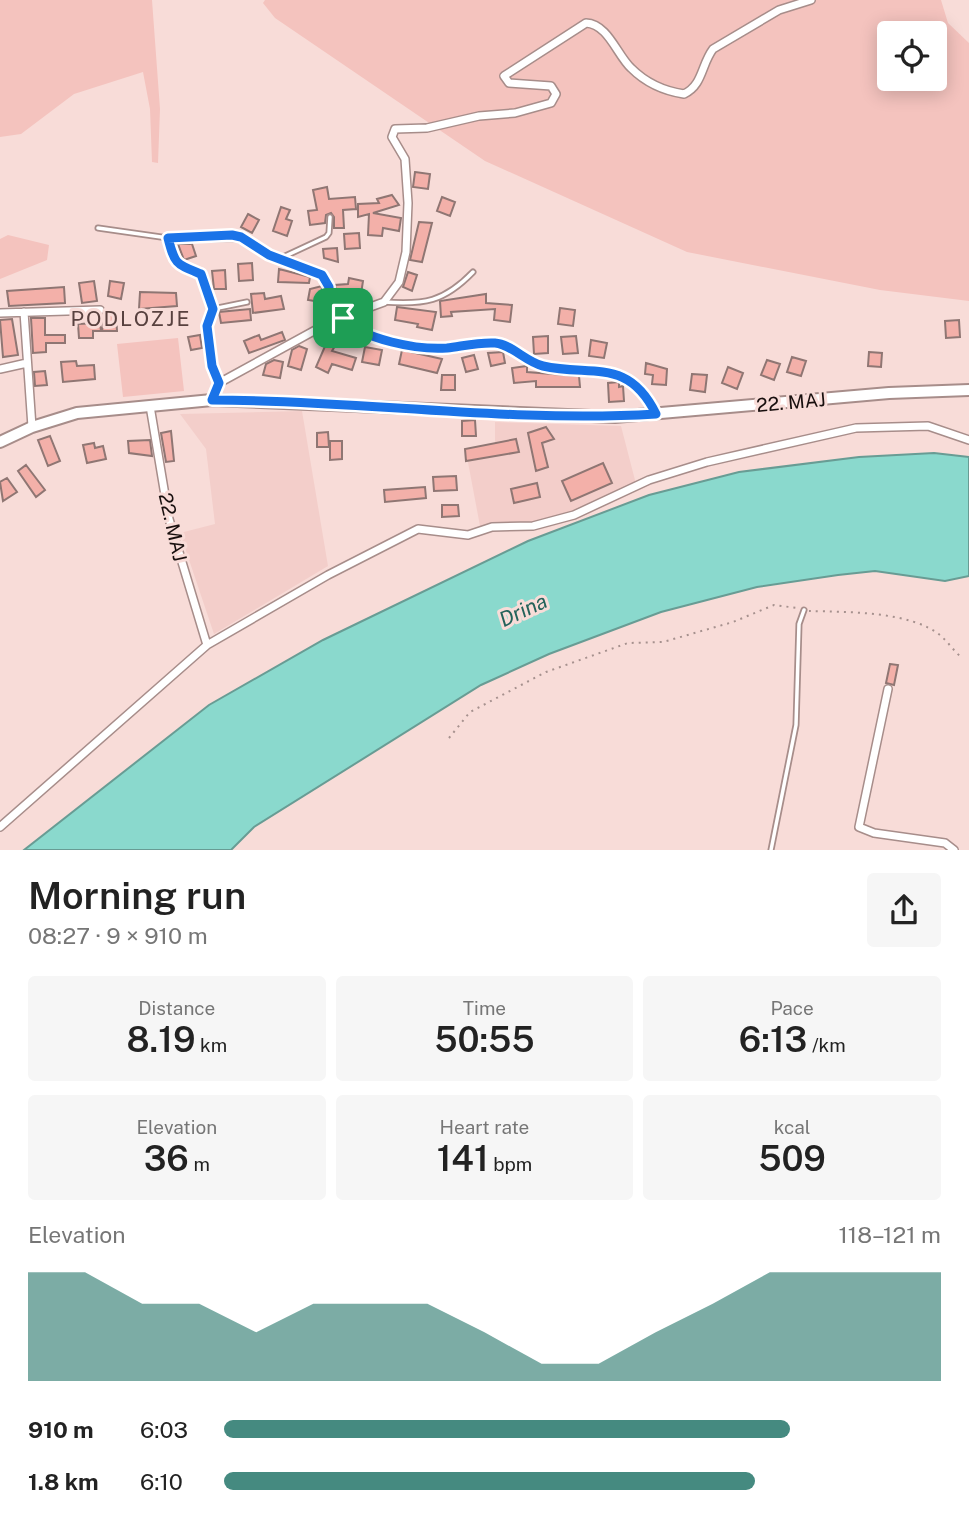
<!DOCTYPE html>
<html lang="en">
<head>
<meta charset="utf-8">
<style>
	body { margin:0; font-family:"Public Sans",sans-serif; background:#f6f6f6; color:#222; height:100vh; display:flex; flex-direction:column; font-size:26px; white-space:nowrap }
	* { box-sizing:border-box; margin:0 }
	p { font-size:23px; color:#767676 }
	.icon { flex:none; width:38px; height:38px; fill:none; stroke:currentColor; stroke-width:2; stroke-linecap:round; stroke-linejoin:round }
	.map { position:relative; height:850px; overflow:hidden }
	.side { display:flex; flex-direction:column; background:#fff; flex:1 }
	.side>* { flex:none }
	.fabs { position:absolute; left:877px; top:21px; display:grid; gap:14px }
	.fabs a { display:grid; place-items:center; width:70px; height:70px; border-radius:7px; background:#fff; box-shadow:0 4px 18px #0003; font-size:35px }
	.pin { position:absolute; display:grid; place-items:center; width:60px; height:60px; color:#fff; margin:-30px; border-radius:14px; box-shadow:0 4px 10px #0006 }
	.round { display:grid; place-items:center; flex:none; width:74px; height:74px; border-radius:7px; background:#f6f6f6 }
	.head { display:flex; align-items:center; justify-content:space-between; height:119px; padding:0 28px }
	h1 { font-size:38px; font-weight:600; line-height:52px }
	.metrics { display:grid; grid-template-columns:repeat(3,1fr); gap:10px; height:119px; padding:7px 28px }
	.metrics div { display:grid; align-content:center; border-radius:7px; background:#f6f6f6; text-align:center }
	.metrics b { font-size:35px; font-weight:600 }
	.metrics small { font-size:19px; font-weight:400 }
	.metrics p { font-size:19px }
	.chart { height:196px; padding:14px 28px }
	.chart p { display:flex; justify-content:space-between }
	.chart svg { width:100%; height:126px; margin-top:7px; fill:#458a80; opacity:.7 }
	ul { padding:0 28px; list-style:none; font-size:23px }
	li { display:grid; grid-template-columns:112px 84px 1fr; align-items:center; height:52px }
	li i { height:18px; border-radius:9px; background:#458a80 }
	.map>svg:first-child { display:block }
	.built { fill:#f3ceca }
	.green { fill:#f4c3be; fill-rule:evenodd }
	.water { fill:#8ad9cd; stroke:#689c94; stroke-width:2 }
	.building { fill:#f3b0a9; stroke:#8f7673; stroke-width:2 }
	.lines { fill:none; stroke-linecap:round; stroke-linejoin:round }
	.service-casing { stroke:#a78d8a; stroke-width:7 }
	.minor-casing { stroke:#a78d8a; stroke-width:10 }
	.primary-casing { stroke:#a78d8a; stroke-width:14 }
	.path { stroke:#a6918e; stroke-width:2; stroke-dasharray:2 5; stroke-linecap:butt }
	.service { stroke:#fff; stroke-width:3.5 }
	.minor { stroke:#fff; stroke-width:7 }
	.primary { stroke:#fff; stroke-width:10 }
	.route-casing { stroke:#fff; stroke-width:14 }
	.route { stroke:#1a73e8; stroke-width:9 }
	.labels { text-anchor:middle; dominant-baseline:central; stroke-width:6; stroke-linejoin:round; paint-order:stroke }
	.street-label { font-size:19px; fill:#180f0e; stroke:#f8dcd8 }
	.neighbourhood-label { font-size:21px; letter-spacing:2px; fill:#58413f; stroke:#f8dcd8 }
	.water-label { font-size:21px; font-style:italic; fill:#22625a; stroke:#f8dcd8 }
</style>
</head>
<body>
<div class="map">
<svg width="969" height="850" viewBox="0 0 969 850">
	<rect width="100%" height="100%" fill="#f8dcd8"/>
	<path class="built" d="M302,411L328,566L214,634L180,533L215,524L206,449L180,414Z
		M495,422L621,426L636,484L563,515L539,521L480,526L467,457L495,453Z"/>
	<path class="green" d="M0,0H152L160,109L158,163L152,162L150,109L143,72L74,94L21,134L0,137Z
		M265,0H941L948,23L969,43V301L880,290L687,252L485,161L275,18L263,3ZM889,33H934V79H889Z
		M8,235L49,245L47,260L0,279V239Z
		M178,338L184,391L123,397L117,344Z"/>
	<path class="water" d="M934,453L969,457V576L945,581L875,571L838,575L757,587L661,612L549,654L481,685L254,827L231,850H24L209,705L323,640L528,541L649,495L739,472L859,457Z"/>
	<path class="building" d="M415,172L430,174L428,189L413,187Z
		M327,187L329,199L355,197L356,209L343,210L344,228H334V217L331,213L326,215L325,223L310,225L308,211L317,210L313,190Z
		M392,195L399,205L373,213L401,218L399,231L383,228L382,236L368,235L369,214L358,217V204L379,203L377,199Z
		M442,197L455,202L450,216L437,211Z
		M281,207L290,210L286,219L292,221L287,236L273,231Z
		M248,214L259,220L252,233L241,227Z
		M419,222L432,223L422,262L410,260Z
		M359,233L360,248L345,249L344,234Z
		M178,244H192L196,256L184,260Z
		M337,248L338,262L324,258L323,249Z
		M252,263L253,280L239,281L238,264Z
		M279,269L310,277L309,283L278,282Z
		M225,270L226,289H214L212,271Z
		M408,272L417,275L412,291L403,287Z
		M349,278L363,281L361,294L345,291L346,302H337L335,285L348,284Z
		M94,281L97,301L82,303L79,283Z
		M110,281L124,283L121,299L108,296Z
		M322,286L321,302L308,300L310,289Z
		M64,287L65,303L9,306L7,291Z
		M140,292L176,293L177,306L139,309Z
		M264,293L265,299L281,296L284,309L253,313L251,294Z
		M486,294V303L512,305L510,322L494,320L495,309L451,312L452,316L441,317L440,301Z
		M397,307L436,312L432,330L417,327L418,324L395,320Z
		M560,308L575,310L573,326L558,324Z
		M250,309L251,320L221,323L219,312Z
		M105,313H116L117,331H102Z
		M31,318H45V335H65V343H46V352L33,353Z
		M12,319L18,355L3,357L0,320Z
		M959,320L960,337L946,338L945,321Z
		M100,323L101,331H93V338H79L78,324Z
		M331,329L341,336L332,351L356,358L352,370L332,364L328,373L316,367L326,344L323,342Z
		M282,332L285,340L249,353L244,341L259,335L261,340Z
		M200,335L202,348L191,350L188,337Z
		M548,336V353L534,354L533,337Z
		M576,336L578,353L563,354L561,337Z
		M591,340L607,343L604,358L589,356Z
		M299,346L307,349L301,370L288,366L292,350Z
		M365,347L382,350L379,365L362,362Z
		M402,350L442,359L437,373L399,364Z
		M503,352L505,363L491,366L488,353Z
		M869,352L882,353L881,367L868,366Z
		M474,355L478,369L466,372L462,358Z
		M792,357L806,361L801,376L787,372Z
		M274,360L283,362L280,378L263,375L266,364Z
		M767,360L780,364L774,380L761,375Z
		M76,361L77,366L94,365L95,379L63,382L61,362Z
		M646,363L667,369L666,385L652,384L653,375L645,374Z
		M527,366V372L579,376L580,387H536V381L514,383L512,368Z
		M728,367L743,373L737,389L722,383Z
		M45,371L47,385L35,386L34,372Z
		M692,374L707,375L705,392L690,390Z
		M442,375H455V390H441Z
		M619,382V387L623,386L624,401L609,402L608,383Z
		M475,420L476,436H462V421Z
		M546,427L554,439L542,443L548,467L536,471L528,433Z
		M171,431L174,461L166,462L161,433Z
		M328,432L329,447H317V433Z
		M50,436L60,461L48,466L38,440Z
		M516,439L519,452L466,461L465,449Z
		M150,440L152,456L129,453L128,441Z
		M330,441H342V459L330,460Z
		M94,443L95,448L103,446L106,459L87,463L83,445Z
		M603,463L612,483L571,501L562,481Z
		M26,465L45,490L36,497L18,471Z
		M456,476L457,490L434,491L433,477Z
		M7,478L17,492L3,501L0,482Z
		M537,483L540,497L514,503L511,489Z
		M425,487L426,498L385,502L384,490Z
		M442,505H458L459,516L442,517Z
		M890,664L898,665L894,685L886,683Z"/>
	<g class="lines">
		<defs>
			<path id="service" d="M98,228L168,238
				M281,258L326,237L329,233L330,217
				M384,302C424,305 444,302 473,272
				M213,309L247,302
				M771,850L796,725L799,624L804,610"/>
			<path id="minor" d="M24,312L32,427
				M0,313L100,310
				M343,318C363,340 418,350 448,348C463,346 480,342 495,343C511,344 526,362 543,366C593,377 628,357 656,414
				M0,369L27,363
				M219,383L212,366L207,326L213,309L204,278C187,257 179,283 168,238L241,237L269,255L316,272L326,279L329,287L332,321
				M212,400L219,383L332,321L384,302L399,282L406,252L408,203L405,159L392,137L395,129L427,128L479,116L515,113L551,103L556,94L551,86L509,83L504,76L586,23C608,24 617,55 631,68C646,83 664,91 684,94C703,85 701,65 713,49L779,10L811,0
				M150,406L169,519L207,645
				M888,689L859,827L874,833L945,843L954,850
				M0,827L207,645L328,575L418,529L468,535L492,527L533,526L574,515L649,480L707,462L856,428L928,426L969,440"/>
			<path id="primary" d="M0,442L32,427L77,413L212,400L615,417L889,393L969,390"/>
		</defs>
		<use href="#service" class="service-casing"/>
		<use href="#minor" class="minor-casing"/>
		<use href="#primary" class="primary-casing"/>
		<path class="path" d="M809,611C846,612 912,611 941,636C948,642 953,650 960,656
			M449,738L470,712L546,672L628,643L663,642L733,622L774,605L797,608"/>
		<use href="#service" class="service"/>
		<use href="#minor" class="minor"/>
		<use href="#primary" class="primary"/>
	</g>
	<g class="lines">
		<defs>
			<path id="route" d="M232,235L241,237L269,255L322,275L329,287L331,321L343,318C363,340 418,350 447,348C463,346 479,342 495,343C511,344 526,362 543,366C592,377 628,357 656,414C508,423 360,400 212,400L219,383L212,366L207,326L213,309L201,274C176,264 175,265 168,238Z"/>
		</defs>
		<use href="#route" class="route-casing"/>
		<use href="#route" class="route"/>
	</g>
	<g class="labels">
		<g class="street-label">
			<text transform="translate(791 402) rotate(-5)">22. MAJ</text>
			<text transform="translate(173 527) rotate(77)">22. MAJ</text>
		</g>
		<g class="neighbourhood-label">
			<text x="131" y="318">PODLOZJE</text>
		</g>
		<g class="water-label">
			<text transform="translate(523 610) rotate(-25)">Drina</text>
		</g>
	</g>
</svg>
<div class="fabs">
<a><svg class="icon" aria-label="locate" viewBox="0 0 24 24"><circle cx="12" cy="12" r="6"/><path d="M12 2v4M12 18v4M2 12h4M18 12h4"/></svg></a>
</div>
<div class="pin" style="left:343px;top:318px;background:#1e9e55"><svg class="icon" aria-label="arrive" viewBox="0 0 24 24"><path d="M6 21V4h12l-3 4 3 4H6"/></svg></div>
</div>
<section class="side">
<div class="head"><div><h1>Morning run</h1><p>08:27 · 9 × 910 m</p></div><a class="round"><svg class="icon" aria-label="share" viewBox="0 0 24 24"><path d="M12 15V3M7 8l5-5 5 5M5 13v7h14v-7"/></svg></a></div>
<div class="metrics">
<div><p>Distance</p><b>8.19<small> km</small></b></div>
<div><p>Time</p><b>50:55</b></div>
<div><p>Pace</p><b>6:13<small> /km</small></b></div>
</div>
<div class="metrics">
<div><p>Elevation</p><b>36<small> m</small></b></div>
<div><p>Heart rate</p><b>141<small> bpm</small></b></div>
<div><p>kcal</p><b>509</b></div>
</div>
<div class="chart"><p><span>Elevation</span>118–121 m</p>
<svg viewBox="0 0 160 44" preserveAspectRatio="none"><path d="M0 44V6L10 6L20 17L30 17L40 27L50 17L60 17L70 17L80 27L90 38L100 38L110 27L120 17L130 6L140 6L150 6L160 6V44z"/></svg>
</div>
<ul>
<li><b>910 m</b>6:03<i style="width:79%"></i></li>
<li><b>1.8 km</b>6:10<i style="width:74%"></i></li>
</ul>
</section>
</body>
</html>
